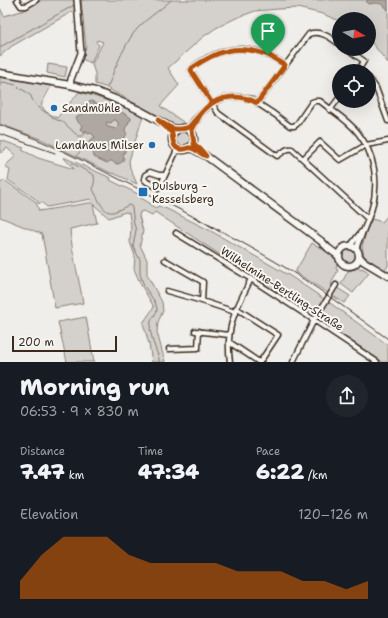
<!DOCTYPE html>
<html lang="en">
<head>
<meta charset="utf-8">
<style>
	body { margin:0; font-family:"Shantell Sans",sans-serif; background:#20242c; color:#f1f3f6; height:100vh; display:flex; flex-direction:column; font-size:15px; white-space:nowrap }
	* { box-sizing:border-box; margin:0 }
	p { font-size:13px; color:#9ea1a6 }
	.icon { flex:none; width:22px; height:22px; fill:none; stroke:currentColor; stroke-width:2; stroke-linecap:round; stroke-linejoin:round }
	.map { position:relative; height:362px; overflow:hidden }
	.details { display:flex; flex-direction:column; background:#171b24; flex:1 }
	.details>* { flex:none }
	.needle { width:26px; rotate:99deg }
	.buttons { position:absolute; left:332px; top:12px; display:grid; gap:8px }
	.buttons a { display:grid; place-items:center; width:44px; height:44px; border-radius:50%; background:#171b24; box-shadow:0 4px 16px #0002; font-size:20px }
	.scale { position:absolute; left:12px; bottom:10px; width:105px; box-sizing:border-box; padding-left:4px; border:2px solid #3b2a1e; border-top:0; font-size:11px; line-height:14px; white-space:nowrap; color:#3b2a1e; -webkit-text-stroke:3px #f6f6f2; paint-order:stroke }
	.pin { position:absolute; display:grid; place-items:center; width:34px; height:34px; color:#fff; margin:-41px -17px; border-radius:50% 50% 50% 0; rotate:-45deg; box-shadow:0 0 4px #0007 }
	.pin .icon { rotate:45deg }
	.round { display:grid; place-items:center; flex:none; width:42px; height:42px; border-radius:21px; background:#20242c }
	.overview { display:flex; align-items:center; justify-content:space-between; height:68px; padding:0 20px }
	h1 { font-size:22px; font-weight:800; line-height:30px }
	.stats { display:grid; grid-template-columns:repeat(3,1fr); gap:6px; height:68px; padding:4px 20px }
	.stats div { display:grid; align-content:center }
	.stats b { font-size:20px; font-weight:800 }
	.stats small { font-size:11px; font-weight:400 }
	.stats p { font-size:11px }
	.chart { height:112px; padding:8px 20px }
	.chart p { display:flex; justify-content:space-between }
	.chart svg { width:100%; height:72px; margin-top:4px; fill:#b45309; opacity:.7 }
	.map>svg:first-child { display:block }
	.green { fill:#d4d1cc; stroke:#887e75 }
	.water { fill:#afa8a1; stroke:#81766d; fill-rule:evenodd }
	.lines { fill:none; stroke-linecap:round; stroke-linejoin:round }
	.stream { stroke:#81766d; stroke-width:1 }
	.minor-casing { stroke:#3b2a1e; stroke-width:7 }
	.tertiary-casing { stroke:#3b2a1e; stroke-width:8 }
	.secondary-casing { stroke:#3b2a1e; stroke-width:9 }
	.minor { stroke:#f6f6f2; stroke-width:4 }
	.tertiary { stroke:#f6f6f2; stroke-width:5 }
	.secondary { stroke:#f6f6f2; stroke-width:6 }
	.tram { stroke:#3b2a1e; stroke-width:1 }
	.rail { stroke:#3b2a1e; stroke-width:1 }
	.route-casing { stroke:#fff; stroke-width:8 }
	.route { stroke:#b45309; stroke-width:5 }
	.poi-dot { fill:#1f6fb2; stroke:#f6f6f2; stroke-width:1.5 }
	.labels { text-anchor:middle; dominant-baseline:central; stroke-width:4; stroke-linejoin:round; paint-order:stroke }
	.poi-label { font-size:11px; fill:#3b2a1e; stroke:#f6f6f2; text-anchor:start }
	.street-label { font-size:11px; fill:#3b2a1e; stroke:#f6f6f2 }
</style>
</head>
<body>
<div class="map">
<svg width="388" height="362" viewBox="0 0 388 362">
	<rect width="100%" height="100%" fill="#efeeea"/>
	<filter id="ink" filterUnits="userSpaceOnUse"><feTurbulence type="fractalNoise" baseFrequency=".025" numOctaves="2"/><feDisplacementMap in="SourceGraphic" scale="8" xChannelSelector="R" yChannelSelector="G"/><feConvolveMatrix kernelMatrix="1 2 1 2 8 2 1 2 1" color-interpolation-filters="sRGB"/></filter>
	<g filter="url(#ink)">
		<path class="green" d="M42,0H75V10L12,46L0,56V8L4,16L25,10Z
			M81,0H388V63L372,43L369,37V19H361L360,17L359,19H339V21L323,14L297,8L278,9L255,11L236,18L216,28L203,37L168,68L179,85L160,106L186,124L175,125L105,87L95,84V74L92,64L103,42L97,40L96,42L99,45L91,63L82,59L86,47Z
			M48,64L67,67L65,77L47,73Z
			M0,77L51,86L41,105L46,112L57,118L79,92C101,98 123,105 143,116L129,161L130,168L137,184L113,173V174L43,140L0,124Z
			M174 139a9 9 0 1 1 18 0a9 9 0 1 1-18 0Z
			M0,140L24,148L22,150L38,158L74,169L63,157L111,178L110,180L140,195V197L141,198L151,204L150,205L156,208L158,206L167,209L209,230L290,276L330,303L388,345V362H383L155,212L152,215L144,211L140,212L139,216L143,231L140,245L147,260V275L162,302L163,311L158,322L157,332L165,362H152L149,344L143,323L154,307L141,285L134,269L135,256L130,242L131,226L129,213L125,212L109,218L93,204L97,223L70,229C72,254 79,278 83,303L55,308L42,234L0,217V184L4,180L36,202L39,211L89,203H93L91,199L47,207L41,202L39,204L37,200L8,180L10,170L5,166L16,156L7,148L1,153L0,151Z
			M388,215V266L385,270L375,264L364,256L362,246L364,240L366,231L372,219L382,222Z
			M312,243C321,249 341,254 336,269L338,270L331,284L350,296L344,303L295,272Z
			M341 256a8 8 0 1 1 16 0a8 8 0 1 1-16 0Z
			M359,268L364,269L369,273L353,293L341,284L348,271Z
			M86,317L94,362H67L58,322Z"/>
		<path class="water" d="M367,0H388V10C383,3 377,2 370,4L367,3Z
			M91,101C94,102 97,104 100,105C110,110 122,110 131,118V120L129,121C129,124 125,127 125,130C126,132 126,133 127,134L123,139L124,140L123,143V145L125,146V152L123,154L124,159C122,164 116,166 112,161H110L107,163L94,157L93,151L87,148L83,145L95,137L91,133L88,134L86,130L85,132L81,130L80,129L82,126L78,122L76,117L81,114L79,107L81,105H85ZM114,120H116L118,123L119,125H117L118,127L116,129L108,127L106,124L107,122L111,123Z"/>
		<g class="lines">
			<path class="stream" d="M79,2L83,0
				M0,47L76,4
				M0,83L4,82L16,85L19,88L25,91L31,96L32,99L37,106L45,112L51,115L53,118L57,120L62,121L78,136H82L87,132
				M107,87C110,83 111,78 113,73C118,61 126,44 133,34C143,20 159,12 171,0
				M77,155L85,146
				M72,163L94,175C95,182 94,182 93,188C93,191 97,196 98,199C108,219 113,212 129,205L131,206L132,208L134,224L136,230L133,246L140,260V274L144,286L155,302L157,308V311L151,321L150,329L153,342L159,358V362"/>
			<defs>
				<path id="minor" d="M17,0L21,6H26L36,0
					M347,49L364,61L358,71
					M285,65C260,48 236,43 209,57C203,61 195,64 191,70L218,113L277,156C282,154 286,147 292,149L368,219
					M369,78L376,88L388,121
					M257,103L309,34C320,30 330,37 339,44
					M330,110L339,98
					M185,128L190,126L194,120L212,103L224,98L233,97H241L251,99L274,114L290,126H294L297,124L312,102L315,101H320C332,111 348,120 358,133C375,154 379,183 372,208C369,218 364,228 361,237C359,241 357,244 357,249
					M192,133L193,128L199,117
					M303,159L320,142L340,160L366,145L388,141
					M165,175H159L150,172L145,175L144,179L147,182L159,188L178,148
					M176,233L251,279L314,320L377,362
					M351,245L361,232
					M165,260L203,282L202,301
					M167,291L202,301L235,312
					M236,308L278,335L260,362
					M195,331L229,335
					M229,342L259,362
					M169,349L198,348L199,331
					M230,362C225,327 236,309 251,279
					M293,362L314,320L336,285"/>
				<path id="tertiary" d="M70,85L71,79L81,53L77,0"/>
				<path id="secondary" d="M0,73L70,85L95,91L115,99L139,110L172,128L177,129
					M172 139a11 11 0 1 1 22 0a11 11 0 1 1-22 0Z
					M187,148L193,149L206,156L321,241L328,248L336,254L339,257
					M339 256a10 10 0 1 1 20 0a10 10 0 1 1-20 0Z
					M359,256L363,261L388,276"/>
			</defs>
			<use href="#minor" class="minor-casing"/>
			<use href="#tertiary" class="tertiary-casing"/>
			<use href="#secondary" class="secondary-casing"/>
			<use href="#minor" class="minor"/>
			<use href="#tertiary" class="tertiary"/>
			<use href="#secondary" class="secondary"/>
			<path class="tram" d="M0,125C44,140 85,162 127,183C177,208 227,233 276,262C315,285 351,312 388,339
				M0,134L55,153"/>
			<path class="rail" d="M194,216L220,232"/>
		</g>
	</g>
	<g class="lines" filter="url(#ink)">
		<defs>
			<path id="route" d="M268,55L285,65L257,103C241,94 219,95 206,108C202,112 199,116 195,120C193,122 191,125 189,127C187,128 180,129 177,129C172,130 163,123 158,120L172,133C173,141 173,151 184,149C188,149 187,147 191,148C196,149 201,154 206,156L201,150L194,144L192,130L200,115L205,109L212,103L192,72L191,70L192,68C218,50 237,44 268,55"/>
		</defs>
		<use href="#route" class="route-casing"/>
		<use href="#route" class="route"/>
	</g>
	<g class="poi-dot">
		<circle cx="54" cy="108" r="4"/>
		<circle cx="152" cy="145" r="4"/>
		<rect x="138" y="187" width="10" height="10" rx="2"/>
	</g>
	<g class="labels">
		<g class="poi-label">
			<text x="62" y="108">Sandmühle</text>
			<text x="144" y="145" text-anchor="end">Landhaus Milser</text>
			<text x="152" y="186">Duisburg -<tspan x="152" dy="13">Kesselsberg</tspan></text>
		</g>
		<g class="street-label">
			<text transform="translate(282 289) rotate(33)">Wilhelmine-Bertling-Straße</text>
		</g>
	</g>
</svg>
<div class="buttons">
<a><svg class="needle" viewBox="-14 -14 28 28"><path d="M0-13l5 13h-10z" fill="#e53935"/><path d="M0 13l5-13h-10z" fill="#9ea1a6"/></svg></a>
<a><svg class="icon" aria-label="locate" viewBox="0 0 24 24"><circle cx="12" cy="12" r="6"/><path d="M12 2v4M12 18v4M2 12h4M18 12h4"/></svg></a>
</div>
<div class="scale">200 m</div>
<div class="pin" style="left:268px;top:55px;background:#1e9e55"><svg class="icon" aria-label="arrive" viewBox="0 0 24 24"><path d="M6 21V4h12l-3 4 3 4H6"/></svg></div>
</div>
<section class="details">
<div class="overview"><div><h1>Morning run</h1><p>06:53 · 9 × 830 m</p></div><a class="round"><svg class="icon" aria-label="share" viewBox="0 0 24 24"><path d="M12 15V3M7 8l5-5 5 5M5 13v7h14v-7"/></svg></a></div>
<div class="stats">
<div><p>Distance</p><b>7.47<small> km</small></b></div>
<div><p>Time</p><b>47:34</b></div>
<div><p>Pace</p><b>6:22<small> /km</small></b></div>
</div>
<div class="chart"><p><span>Elevation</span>120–126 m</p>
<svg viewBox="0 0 160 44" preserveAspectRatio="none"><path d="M0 44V33L10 17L20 6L30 6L40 6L50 17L60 22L70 22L80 22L90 22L100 27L110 27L120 27L130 33L140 33L150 38L160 33V44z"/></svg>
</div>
</section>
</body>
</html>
